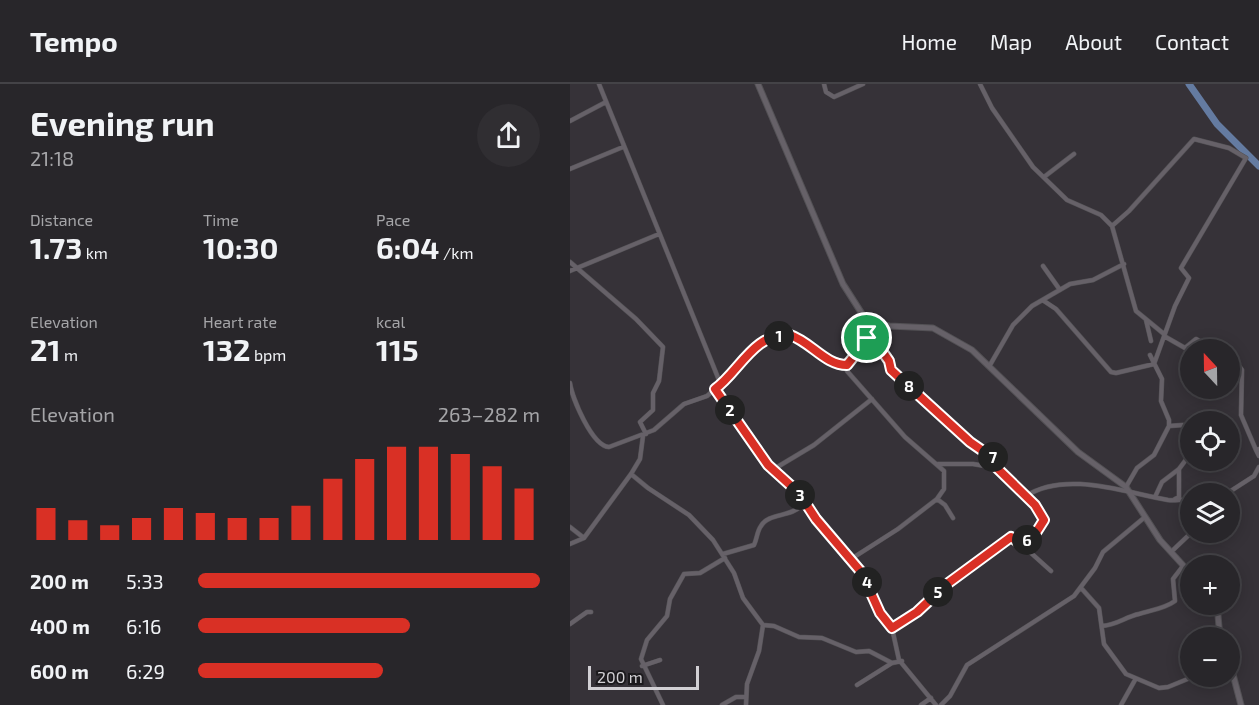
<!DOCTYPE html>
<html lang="en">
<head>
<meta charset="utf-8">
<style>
	body { margin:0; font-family:"Exo 2",sans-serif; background:#302e32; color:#f1f3f6; height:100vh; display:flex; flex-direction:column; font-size:22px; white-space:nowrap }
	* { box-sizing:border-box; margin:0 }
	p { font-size:20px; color:#a5a5a8 }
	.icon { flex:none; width:33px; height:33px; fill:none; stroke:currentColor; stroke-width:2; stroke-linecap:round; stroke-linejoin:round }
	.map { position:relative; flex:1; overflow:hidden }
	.panel { display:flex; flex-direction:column; background:#28262a; width:570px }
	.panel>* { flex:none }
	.needle { width:39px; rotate:338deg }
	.tools { position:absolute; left:610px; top:255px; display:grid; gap:12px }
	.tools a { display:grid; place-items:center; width:60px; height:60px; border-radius:50%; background:#28262a; box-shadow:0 3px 15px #0003,0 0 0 2px #444347; font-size:30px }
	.scale { position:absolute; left:18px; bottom:15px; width:111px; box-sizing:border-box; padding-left:6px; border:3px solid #d2d0d4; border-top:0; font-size:16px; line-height:21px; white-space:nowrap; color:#d2d0d4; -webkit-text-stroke:4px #1c1a1d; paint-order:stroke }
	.pin { position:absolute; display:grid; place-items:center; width:51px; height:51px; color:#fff; margin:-26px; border:3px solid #fff; border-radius:50%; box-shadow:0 2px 6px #0007 }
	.km { position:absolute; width:30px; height:30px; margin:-15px; border-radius:50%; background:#222; color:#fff; font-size:16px; line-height:30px; text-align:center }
	.round { display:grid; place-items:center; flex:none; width:63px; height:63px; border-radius:32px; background:#302e32 }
	.summary { display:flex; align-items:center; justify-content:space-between; height:102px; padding:0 30px }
	h1 { font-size:33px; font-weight:700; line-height:45px }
	.metrics { display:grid; grid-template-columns:repeat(3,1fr); gap:9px; height:102px; padding:6px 30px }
	.metrics div { display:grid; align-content:center }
	.metrics b { font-size:30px; font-weight:700 }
	.metrics small { font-size:16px; font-weight:400 }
	.metrics p { font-size:16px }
	.chart { height:168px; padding:12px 30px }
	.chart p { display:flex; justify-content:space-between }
	.chart svg { width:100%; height:108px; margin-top:6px; stroke:#d93025; stroke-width:6 }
	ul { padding:0 30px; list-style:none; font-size:20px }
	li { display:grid; grid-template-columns:96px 72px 1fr; align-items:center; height:45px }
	li i { height:15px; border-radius:8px; background:#d93025 }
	header { display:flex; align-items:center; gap:36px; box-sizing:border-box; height:84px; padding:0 30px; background:#28262a; border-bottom:2px solid #444347 }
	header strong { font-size:28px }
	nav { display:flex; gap:33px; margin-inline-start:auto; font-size:21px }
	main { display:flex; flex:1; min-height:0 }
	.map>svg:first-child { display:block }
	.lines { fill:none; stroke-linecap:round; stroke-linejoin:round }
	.river { stroke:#647ba1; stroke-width:7 }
	.minor-casing { stroke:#535155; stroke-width:5 }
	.secondary-casing { stroke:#535155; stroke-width:7 }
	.minor { stroke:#666168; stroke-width:4 }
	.secondary { stroke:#666168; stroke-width:5 }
	.route-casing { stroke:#fff; stroke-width:12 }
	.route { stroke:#d93025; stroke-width:8 }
</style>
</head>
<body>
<header>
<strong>Tempo</strong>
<nav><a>Home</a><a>Map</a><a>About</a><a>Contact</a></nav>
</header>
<main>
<section class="panel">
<div class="summary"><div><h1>Evening run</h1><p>21:18</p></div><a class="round"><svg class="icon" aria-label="share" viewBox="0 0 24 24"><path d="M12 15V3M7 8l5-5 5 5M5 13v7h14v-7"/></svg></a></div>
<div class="metrics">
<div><p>Distance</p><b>1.73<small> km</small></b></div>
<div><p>Time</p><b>10:30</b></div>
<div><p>Pace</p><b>6:04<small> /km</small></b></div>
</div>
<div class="metrics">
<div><p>Elevation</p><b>21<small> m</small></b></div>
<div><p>Heart rate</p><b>132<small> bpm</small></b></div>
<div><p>kcal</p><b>115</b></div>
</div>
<div class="chart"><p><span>Elevation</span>263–282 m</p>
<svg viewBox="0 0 160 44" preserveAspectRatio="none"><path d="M5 44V31M15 44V36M25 44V38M35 44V35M45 44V31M55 44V33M65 44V35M75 44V35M85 44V30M95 44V19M105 44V11M115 44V6M125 44V6M135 44V9M145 44V14M155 44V23"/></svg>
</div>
<ul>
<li><b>200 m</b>5:33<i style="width:100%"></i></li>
<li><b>400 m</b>6:16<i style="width:62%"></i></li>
<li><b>600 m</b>6:29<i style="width:54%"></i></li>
</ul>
</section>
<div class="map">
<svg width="689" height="621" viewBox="0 0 689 621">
	<rect width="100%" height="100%" fill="#363238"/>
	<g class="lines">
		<path class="river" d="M619,0L647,40L689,82"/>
		<defs>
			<path id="minor" d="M29,0L151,301
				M254,0L256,8L264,13L293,0
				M410,0L422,24L463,83L497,116L531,131L542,142L566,227L594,250
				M0,37L36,18
				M0,85L53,63
				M474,93L504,70
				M542,142L559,127L624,55L659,64L676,74L611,184L619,194L605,222L584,280
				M0,178L66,235L93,263L89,297L83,309V326L70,338L76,350
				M473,182L490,206
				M0,187L89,150
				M474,217L486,225L541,288L546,289L584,280
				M296,236V257L280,276L277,287L335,353L374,387V405L367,415
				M576,236L581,257
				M594,252L615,264L626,255L644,266
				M297,254L301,251L305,255L321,286L400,358L426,376L427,384L460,414L473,436C466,445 462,455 450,460L441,453L377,500L347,528L322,544
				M660,270L672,286L671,331L686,366
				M420,281L443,241L462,222L500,200L523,196L554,180
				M0,299C2,314 22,362 39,363L84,346L114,320L137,312L157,295L176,271L203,254L216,251L224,252L264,279L277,281
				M145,305L198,381L229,409L246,435L292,489L311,529L322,544L329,576L366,621
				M599,342L613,341L621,345
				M689,365L686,366L689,372
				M368,380H403L427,384
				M204,385L244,361L302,315
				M61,390L78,404L119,431L143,456L164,489L173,514L193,541L189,567L177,600L176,621
				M556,403L567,384L584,371L599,342V336L591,317L592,295L580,271
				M656,410L684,392L689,383
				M456,412C496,386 556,409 598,416C605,417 613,415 621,416
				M585,413L592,398L609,385
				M605,415L609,413V385L621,369
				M0,443L14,454L61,390L70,375L73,352
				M0,460L14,454
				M451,460L481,487
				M601,468L622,448
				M153,470L184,461C187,455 187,447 191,442C198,429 221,433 231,422V414
				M281,475L328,445L367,415L375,421L383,434
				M512,505L529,524L534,560L556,590L589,604L598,603L625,592
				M0,540L17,528H21
				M193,541L204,542L229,553L252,554L286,568L299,567L322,579L332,577
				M532,542C547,541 555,533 569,530C581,526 594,525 605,517L603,495L613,482
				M72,582L90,576
				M287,601L322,579
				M93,621L71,575L77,556L97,532L100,515L114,490L130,489L155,474
				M152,621L166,613H176
				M351,621L361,614
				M371,621L380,612L397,581L504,512L525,484L533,468L575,433
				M551,621L565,596"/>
			<path id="secondary" d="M188,0L273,200L296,236L319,242L363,244L402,266L508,368L556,403L590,456L621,490
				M647,520L650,554
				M660,579L671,621"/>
		</defs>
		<use href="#minor" class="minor-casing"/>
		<use href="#secondary" class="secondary-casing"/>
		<use href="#minor" class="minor"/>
		<use href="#secondary" class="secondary"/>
	</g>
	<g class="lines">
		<defs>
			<path id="route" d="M220,251C241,258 255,281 277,281L301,251L319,277L321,286L400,358L426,376L427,384L465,421L474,436L467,447L451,460L441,453L377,500L347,528L322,544L310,529L292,489L246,435L229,409L198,381L145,305C169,288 184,248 220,251Z"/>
		</defs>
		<use href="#route" class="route-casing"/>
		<use href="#route" class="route"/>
	</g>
</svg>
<div class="tools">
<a><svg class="needle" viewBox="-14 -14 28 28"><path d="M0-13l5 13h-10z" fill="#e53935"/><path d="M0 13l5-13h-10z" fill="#a5a5a8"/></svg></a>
<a><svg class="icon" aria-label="locate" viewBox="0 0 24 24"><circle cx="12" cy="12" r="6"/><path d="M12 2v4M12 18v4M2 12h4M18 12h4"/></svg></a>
<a><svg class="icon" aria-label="layers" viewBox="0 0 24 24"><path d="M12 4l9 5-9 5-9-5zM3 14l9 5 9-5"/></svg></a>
<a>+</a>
<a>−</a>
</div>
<div class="scale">200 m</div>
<div class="pin" style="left:297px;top:254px;background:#1e9e55"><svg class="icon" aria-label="arrive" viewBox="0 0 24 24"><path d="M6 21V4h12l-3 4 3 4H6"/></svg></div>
<b class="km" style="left:209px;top:252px">1</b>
<b class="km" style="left:160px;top:326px">2</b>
<b class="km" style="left:230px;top:411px">3</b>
<b class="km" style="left:297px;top:498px">4</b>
<b class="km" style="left:368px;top:508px">5</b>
<b class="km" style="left:457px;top:456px">6</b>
<b class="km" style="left:423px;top:373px">7</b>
<b class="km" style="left:339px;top:302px">8</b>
</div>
</main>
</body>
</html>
